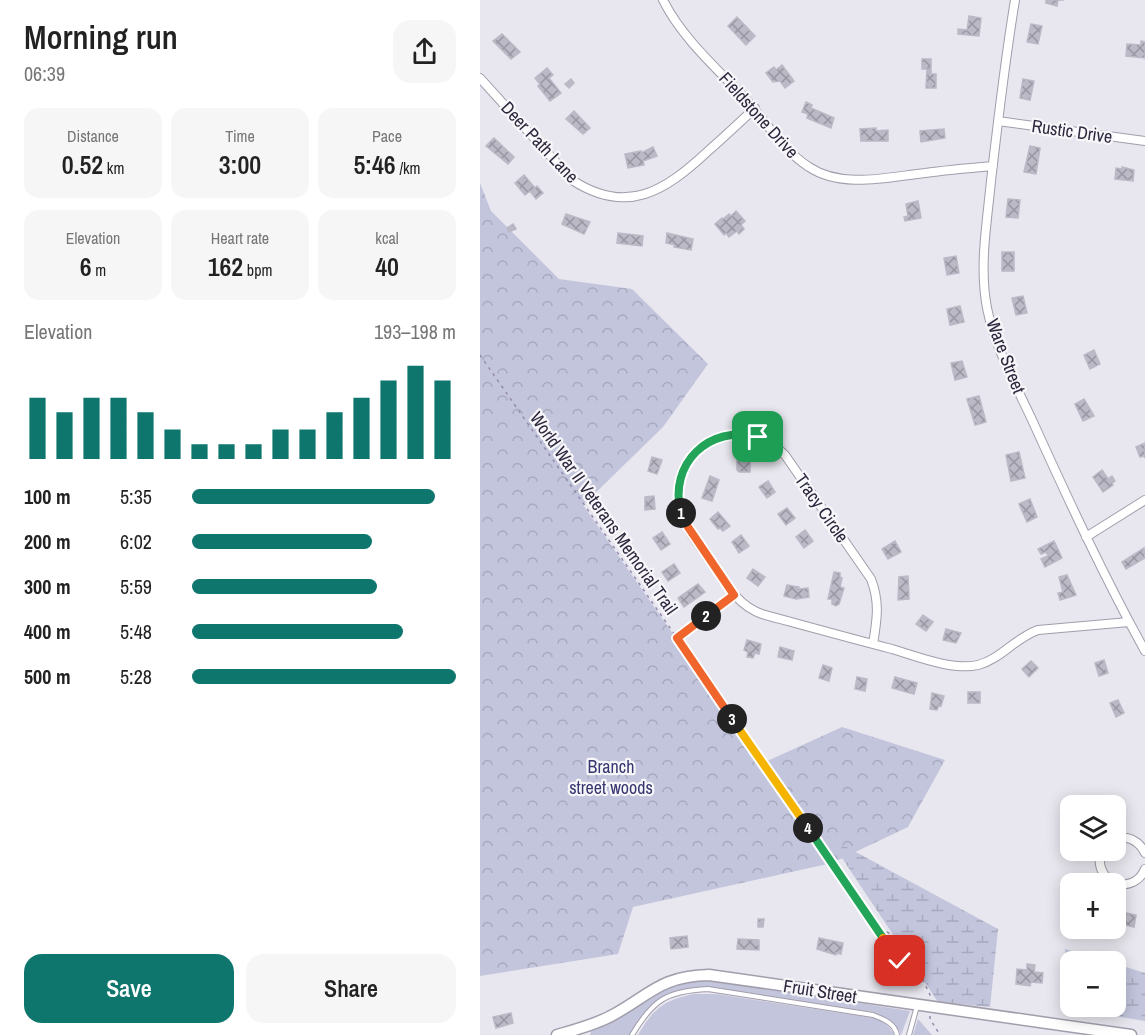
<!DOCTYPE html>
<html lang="en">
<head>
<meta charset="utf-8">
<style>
	body { margin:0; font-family:"Archivo Narrow",sans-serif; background:#f6f6f6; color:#222; height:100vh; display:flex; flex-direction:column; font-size:22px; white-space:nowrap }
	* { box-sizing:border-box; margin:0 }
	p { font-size:20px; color:#767676 }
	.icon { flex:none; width:33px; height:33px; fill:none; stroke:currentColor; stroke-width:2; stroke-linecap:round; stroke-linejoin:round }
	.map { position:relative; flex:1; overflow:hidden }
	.details { display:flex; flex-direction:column; background:#fff; width:480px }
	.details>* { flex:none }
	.controls { position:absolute; left:580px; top:795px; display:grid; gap:12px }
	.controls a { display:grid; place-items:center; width:66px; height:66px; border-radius:12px; background:#fff; box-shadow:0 3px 15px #0003; font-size:30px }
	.pin { position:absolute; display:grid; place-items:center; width:51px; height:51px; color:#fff; margin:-26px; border-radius:12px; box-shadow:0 3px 9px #0006 }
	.km { position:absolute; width:30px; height:30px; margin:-15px; border-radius:50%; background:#222; color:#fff; font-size:16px; line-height:30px; text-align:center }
	.round { display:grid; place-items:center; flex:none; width:63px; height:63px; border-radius:18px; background:#f6f6f6 }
	.head { display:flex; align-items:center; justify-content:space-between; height:102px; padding:0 24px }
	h1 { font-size:33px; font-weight:600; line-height:45px }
	.figures { display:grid; grid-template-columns:repeat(3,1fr); gap:9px; height:102px; padding:6px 24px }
	.figures div { display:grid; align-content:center; border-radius:15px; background:#f6f6f6; text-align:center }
	.figures b { font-size:26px; font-weight:600 }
	.figures small { font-size:16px; font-weight:400 }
	.figures p { font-size:16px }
	.chart { height:168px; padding:12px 24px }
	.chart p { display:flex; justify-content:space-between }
	.chart svg { width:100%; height:108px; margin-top:6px; stroke:#0f766e; stroke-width:6 }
	.cta { display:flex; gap:12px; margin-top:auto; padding:12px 24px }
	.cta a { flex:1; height:69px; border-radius:18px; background:#0f766e; color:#fff; font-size:24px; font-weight:600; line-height:69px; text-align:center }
	.cta a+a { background:#f6f6f6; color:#222 }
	ul { padding:0 24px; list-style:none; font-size:20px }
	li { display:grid; grid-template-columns:96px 72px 1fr; align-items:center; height:45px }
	li i { height:15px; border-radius:8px; background:#0f766e }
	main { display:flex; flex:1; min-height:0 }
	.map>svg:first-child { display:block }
	.green { fill:#c2c5dc }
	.forest { fill:url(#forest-crowns) }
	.wetland { fill:url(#wetland-marsh) }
	.building { fill:url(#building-cross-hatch); stroke:#bcb9c7; stroke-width:1.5 }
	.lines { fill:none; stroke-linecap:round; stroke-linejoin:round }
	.service-casing { stroke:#a29dab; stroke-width:6 }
	.minor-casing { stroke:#a29dab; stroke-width:10 }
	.tertiary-casing { stroke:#a29dab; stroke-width:13 }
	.path { stroke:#958bad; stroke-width:1.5; stroke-dasharray:3 4.5; stroke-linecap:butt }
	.service { stroke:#fff; stroke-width:4 }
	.minor { stroke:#fff; stroke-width:8 }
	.tertiary { stroke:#fff; stroke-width:10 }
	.split-1-casing { stroke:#fff; stroke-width:12 }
	.split-2-casing { stroke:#fff; stroke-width:12 }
	.split-3-casing { stroke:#fff; stroke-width:12 }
	.split-4-casing { stroke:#fff; stroke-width:12 }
	.split-5-casing { stroke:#fff; stroke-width:12 }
	.split-6-casing { stroke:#fff; stroke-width:12 }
	.split-1 { stroke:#22a559; stroke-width:8 }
	.split-2 { stroke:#f0652b; stroke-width:8 }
	.split-3 { stroke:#f0652b; stroke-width:8 }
	.split-4 { stroke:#f5b400; stroke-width:8 }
	.split-5 { stroke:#22a559; stroke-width:8 }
	.split-6 { stroke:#f5b400; stroke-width:8 }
	.labels { text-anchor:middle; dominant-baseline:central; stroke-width:4.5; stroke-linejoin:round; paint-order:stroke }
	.street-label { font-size:18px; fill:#2f273e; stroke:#f7f7fa }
	.park-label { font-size:18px; fill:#363670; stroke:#f7f7fa }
</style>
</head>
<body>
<main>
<section class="details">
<div class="head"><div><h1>Morning run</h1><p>06:39</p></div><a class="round"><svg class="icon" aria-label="share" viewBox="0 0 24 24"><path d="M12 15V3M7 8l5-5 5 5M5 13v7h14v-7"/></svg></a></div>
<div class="figures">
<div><p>Distance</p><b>0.52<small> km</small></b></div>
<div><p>Time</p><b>3:00</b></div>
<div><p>Pace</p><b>5:46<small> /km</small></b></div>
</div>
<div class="figures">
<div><p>Elevation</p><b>6<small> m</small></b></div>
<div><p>Heart rate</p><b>162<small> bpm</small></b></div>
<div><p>kcal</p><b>40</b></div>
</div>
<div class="chart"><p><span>Elevation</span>193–198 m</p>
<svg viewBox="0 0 160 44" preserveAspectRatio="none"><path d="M5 44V19M15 44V25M25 44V19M35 44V19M45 44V25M55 44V32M65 44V38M75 44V38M85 44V38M95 44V32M105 44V32M115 44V25M125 44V19M135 44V12M145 44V6M155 44V12"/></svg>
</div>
<ul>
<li><b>100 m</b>5:35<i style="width:92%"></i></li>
<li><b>200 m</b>6:02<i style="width:68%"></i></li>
<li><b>300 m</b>5:59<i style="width:70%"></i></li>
<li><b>400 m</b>5:48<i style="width:80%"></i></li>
<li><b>500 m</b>5:28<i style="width:100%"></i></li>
</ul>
<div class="cta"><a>Save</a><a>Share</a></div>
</section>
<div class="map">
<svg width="665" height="1035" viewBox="0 0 665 1035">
	<defs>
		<pattern id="forest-crowns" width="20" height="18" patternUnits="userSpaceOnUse" patternTransform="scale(1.5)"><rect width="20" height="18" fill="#c2c5dc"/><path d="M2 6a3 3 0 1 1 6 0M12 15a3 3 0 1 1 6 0" fill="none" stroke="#a7a9be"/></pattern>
		<pattern id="wetland-marsh" width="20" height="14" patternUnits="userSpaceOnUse" patternTransform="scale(1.5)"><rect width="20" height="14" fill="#c2c5dc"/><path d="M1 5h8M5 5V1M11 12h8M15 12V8" fill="none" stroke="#a7a9be"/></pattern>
		<pattern id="building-cross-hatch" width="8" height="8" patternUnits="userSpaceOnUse" patternTransform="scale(1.5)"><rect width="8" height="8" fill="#bbb9c5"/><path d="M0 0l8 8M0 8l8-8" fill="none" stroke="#9896a1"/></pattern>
	</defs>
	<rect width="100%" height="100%" fill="#e8e6ee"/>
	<path class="green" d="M218,980L241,981L430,1011L421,1035C417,1023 405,1017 393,1012L222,987C180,990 171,1001 150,1035H110L112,1029C146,1009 179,986 218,980Z
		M214,994H237L394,1018C403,1021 410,1026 414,1035H158C173,1009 184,1000 214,994Z
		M438,1019L452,1035H433Z"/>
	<path class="forest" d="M0,183L11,211L79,279L152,289L228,364L183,427L103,505L283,763L362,727L465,760L428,827L352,863L153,907L138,954L0,976Z"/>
	<path class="wetland" d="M348,837L518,929L510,1007L458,1002Z
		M585,949L627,961L591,962V1006H636V964L665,973V1021L586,1008Z"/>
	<path class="building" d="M566,0H584H578L577,6L566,3Z
		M489,16L501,18L499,36L478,34V29L487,30Z
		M257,17L275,36L266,45L248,26Z
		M551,24L562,26L558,44L547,42Z
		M22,34L40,52L31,59L13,41Z
		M661,41L665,42V58L646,56L647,44L661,45Z
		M442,59H451V74H456V88H446L447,69H442Z
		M302,65L314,81L305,88L300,81L293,82L286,73L294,67L296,70Z
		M67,68L73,75L69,78L81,93L70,101L58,86L60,84L55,78Z
		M91,79L94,83L89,88L85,84Z
		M543,79L554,81L550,100L540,98Z
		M326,102L332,105L331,108L354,118L351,128L327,118L328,114L322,112Z
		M94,111L110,128L103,134L86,119Z
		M396,128V131L408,130V141H381L380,129Z
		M464,129L465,138L441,142L440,131Z
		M14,138L34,157L28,164L6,146Z
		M550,146L560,148L556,174L544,172Z
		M173,147L177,156L163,161L164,165L148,168L145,154L161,151V153Z
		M642,167L654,170L653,181L635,179L636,168L642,169Z
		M44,175L55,188L57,186L63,193L56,199L50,191L45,195L35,183Z
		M528,199L540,200L538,218L526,217Z
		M438,201L441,218L425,221L424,217L428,216L426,204Z
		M256,211L265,221L261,225L264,229L259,234L257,231L249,237L246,233L244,235L235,224L242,218L243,219L249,214L251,216Z
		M86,214L110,222L104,234L82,224Z
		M33,224L36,229L29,232L27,228Z
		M138,233L163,236L162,246L137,243Z
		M187,233L213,239L211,250L194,247L195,245L186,243Z
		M522,252H534V271H522Z
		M476,256L479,273L467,275L464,258Z
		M543,296L547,313L536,315L532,298Z
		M480,306L484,322L470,325L467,309Z
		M614,350L620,364L610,369L604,355Z
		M482,361L487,377L475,380L471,363Z
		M499,396L506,422L495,425L487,399Z
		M604,399L614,416L603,421L595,404Z
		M665,443V458L664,456L660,457L656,447Z
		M539,452L545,478L531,481L526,455Z
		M172,457L182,460L177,474L168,471Z
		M257,458H262V461H270V472H259L257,470Z
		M622,470L628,479L632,476L635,481L632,483L633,485L623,492L613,477Z
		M230,476L239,480L232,501L222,498Z
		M288,481L295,492L287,498L279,487Z
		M174,496L175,509L165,510V497Z
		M550,499L557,517L547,522L539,504Z
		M307,508L315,518L306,525L298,514Z
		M238,512L250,526L243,531L240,528L238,529L230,519Z
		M325,530L333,541L324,548L316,537Z
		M182,532L190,544L181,550L173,538Z
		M261,535L269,546L259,553L252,542Z
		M415,541L421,552L408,559L402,549Z
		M574,541L582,558L565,567L561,559L568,556L566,552L561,554L558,549Z
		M664,548L665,558L646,569L642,562Z
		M194,564L200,573L188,581L182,572Z
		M273,569L285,577L278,586L267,578Z
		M354,572L360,573V577L362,578L360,587L364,588L359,604L356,606L352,604V599H348Z
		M587,575L596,595L580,600L578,593L583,592L579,577Z
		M428,576L429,599L418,600L419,577Z
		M218,584L225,592L204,607L198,598Z
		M307,585L319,587L318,589L328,588L329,597L316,599L304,596Z
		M443,615L453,622L446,631L436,624Z
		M466,629L481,633L476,643L463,640Z
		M267,640L281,644L279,654L275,653L273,658L267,657L268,652L264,650Z
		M300,647L314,651L312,660L298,657Z
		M624,660L628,673L619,676L615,663Z
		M551,661L558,668L549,677L542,669Z
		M343,665L352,668L349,681L339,678Z
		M377,677L387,679L385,691L375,689Z
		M415,677L437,683L434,694L412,688Z
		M488,692H500V703H488Z
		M452,693L464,696L461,706L459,705L457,710L450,709Z
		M638,700L644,713L636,717L630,703Z
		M642,912L656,915L654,927L636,923V913L641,914Z
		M278,919H284L283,927H278Z
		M207,936L208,947L191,949L190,938Z
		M339,938L363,943L361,954L356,953V955L337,949Z
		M258,939L279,940V950L257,949Z
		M547,964L555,965L554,972L563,973L562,983L551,982L550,986L536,984L537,969L547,970Z
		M31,1013L33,1023L16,1028L13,1017Z"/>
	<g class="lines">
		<defs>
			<path id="service" d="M152,1035C173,1000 186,991 228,989L393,1015C403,1019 415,1023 417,1035
				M429,1035L437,1006"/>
			<path id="minor" d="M183,0C201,36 233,65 261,94C283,117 302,150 329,167C362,189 408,177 445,173C467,170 490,168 513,166
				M535,0C525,60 518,120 511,181C507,223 499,266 507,308C515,348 536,385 553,422C588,499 624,577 665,651
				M0,78L92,180C147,216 185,191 227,152C243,138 259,123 275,108
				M518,121L665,141
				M606,537L665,500
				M393,644C397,620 400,602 391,579L305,455C263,413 190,442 199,503C202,527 222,548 235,567C248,587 259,606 282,614C326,626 369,638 412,649C436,656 473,671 498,665C521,659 535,638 558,630L649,622
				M636,838C649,836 659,841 665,853
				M621,850C617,866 622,877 636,884
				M636,884C649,886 660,881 665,869"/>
			<path id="tertiary" d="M77,1035C95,1030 114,1025 131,1016C170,995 180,976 229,975L651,1035"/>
		</defs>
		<use href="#service" class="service-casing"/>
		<use href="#minor" class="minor-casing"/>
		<use href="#tertiary" class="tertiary-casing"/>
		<path class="path" d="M0,355L197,638L391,922L420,961
			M198,638L247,601
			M394,924L412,935L444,982L451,997
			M450,1016V1019L460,1035"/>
		<use href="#service" class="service"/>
		<use href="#minor" class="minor"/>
		<use href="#tertiary" class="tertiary"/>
	</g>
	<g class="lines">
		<defs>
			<path id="split-1" d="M201,513C188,464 229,424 278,437"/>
			<path id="split-2" d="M201,513L208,527L254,595L226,616"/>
			<path id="split-3" d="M226,616L197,638L252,719"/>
			<path id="split-4" d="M252,719L328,828"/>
			<path id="split-5" d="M328,828L403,938"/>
			<path id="split-6" d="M403,938L420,961"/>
		</defs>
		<use href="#split-1" class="split-1-casing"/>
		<use href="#split-2" class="split-2-casing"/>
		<use href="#split-3" class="split-3-casing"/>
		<use href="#split-4" class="split-4-casing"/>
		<use href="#split-5" class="split-5-casing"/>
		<use href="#split-6" class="split-6-casing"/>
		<use href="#split-1" class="split-1"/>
		<use href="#split-2" class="split-2"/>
		<use href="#split-3" class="split-3"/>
		<use href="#split-4" class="split-4"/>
		<use href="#split-5" class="split-5"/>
		<use href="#split-6" class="split-6"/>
	</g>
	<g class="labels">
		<g class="street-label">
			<text transform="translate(279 115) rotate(48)">Fieldstone Drive</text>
			<text transform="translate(592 131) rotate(8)">Rustic Drive</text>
			<text transform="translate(60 142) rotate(47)">Deer Path Lane</text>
			<text transform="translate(526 356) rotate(69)">Ware Street</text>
			<text transform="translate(342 508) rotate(55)">Tracy Circle</text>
			<text transform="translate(124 513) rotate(55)">World War II Veterans Memorial Trail</text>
			<text transform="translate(340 991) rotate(9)">Fruit Street</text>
		</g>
		<g class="park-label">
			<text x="131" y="766">Branch<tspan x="131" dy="21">street woods</tspan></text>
		</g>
	</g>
</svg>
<div class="controls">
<a><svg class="icon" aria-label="layers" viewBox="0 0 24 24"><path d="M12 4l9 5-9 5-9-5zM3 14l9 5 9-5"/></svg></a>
<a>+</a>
<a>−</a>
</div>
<div class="pin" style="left:278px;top:437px;background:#1e9e55"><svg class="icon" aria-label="arrive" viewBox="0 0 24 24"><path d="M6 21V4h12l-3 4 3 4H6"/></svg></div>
<div class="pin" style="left:420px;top:961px;background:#d93025"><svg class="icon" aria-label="check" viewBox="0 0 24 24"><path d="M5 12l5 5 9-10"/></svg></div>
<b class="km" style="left:201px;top:513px">1</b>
<b class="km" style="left:226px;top:616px">2</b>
<b class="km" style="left:252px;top:719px">3</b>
<b class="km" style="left:328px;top:828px">4</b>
</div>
</main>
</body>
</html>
